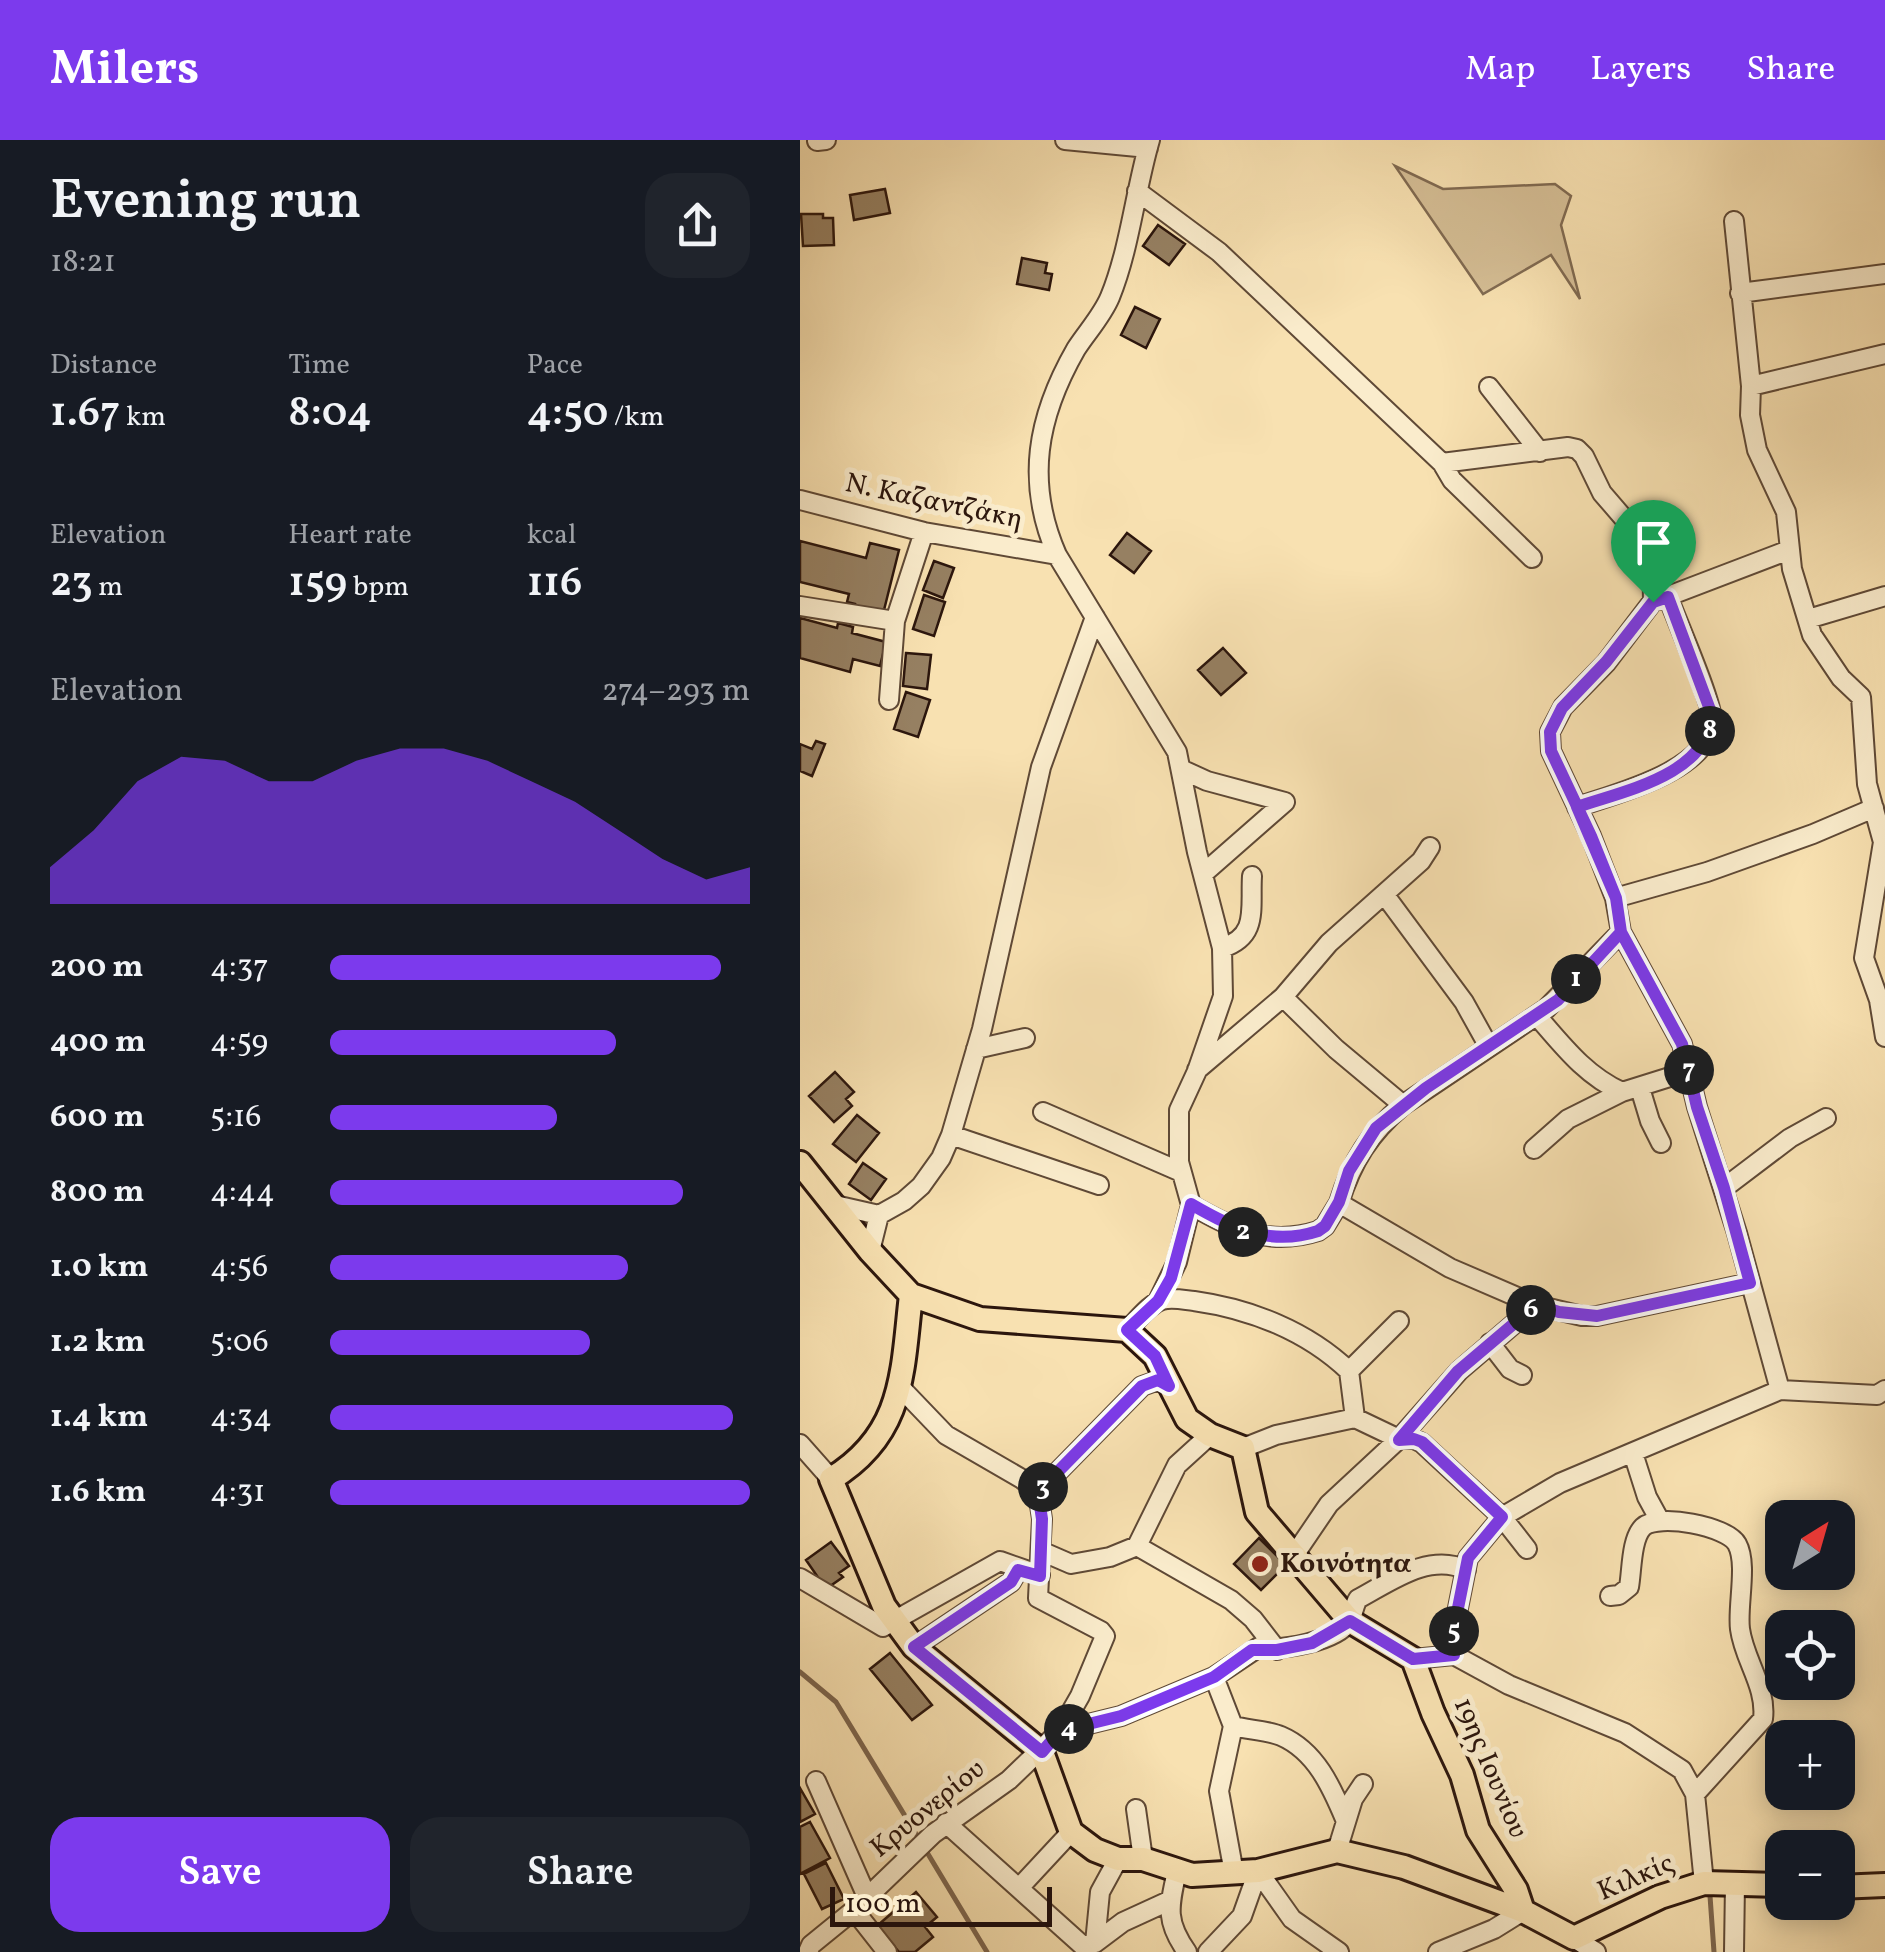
<!DOCTYPE html>
<html lang="en">
<head>
<meta charset="utf-8">
<style>
	body { margin:0; font-family:Vollkorn,serif; background:#20242c; color:#f1f3f6; height:100vh; display:flex; flex-direction:column; font-size:38px; white-space:nowrap }
	* { box-sizing:border-box; margin:0 }
	p { font-size:32px; color:#9ea1a6 }
	.icon { flex:none; width:55px; height:55px; fill:none; stroke:currentColor; stroke-width:2; stroke-linecap:round; stroke-linejoin:round }
	.map { position:relative; flex:1; overflow:hidden }
	.details { display:flex; flex-direction:column; background:#171b24; width:800px }
	.details>* { flex:none }
	.needle { width:65px; rotate:37deg }
	.buttons { position:absolute; left:965px; top:1360px; display:grid; gap:20px }
	.buttons a { display:grid; place-items:center; width:90px; height:90px; border-radius:20px; background:#171b24; box-shadow:0 5px 25px #0003; font-size:50px }
	.scale { position:absolute; left:30px; bottom:25px; width:222px; box-sizing:border-box; padding-left:10px; border:5px solid #2c160d; border-top:0; font-size:28px; line-height:35px; white-space:nowrap; color:#2c160d; -webkit-text-stroke:8px #faeccc; paint-order:stroke }
	.pin { position:absolute; display:grid; place-items:center; width:85px; height:85px; color:#fff; margin:-102px -42px; border-radius:50% 50% 50% 0; rotate:-45deg; box-shadow:0 0 10px #0007 }
	.pin .icon { rotate:45deg }
	.km { position:absolute; width:50px; height:50px; margin:-25px; border-radius:50%; background:#222; color:#fff; font-size:28px; line-height:50px; text-align:center }
	.round { display:grid; place-items:center; flex:none; width:105px; height:105px; border-radius:30px; background:#20242c }
	.overview { display:flex; align-items:center; justify-content:space-between; height:170px; padding:0 50px }
	h1 { font-size:55px; font-weight:600; line-height:75px }
	.stats { display:grid; grid-template-columns:repeat(3,1fr); gap:15px; height:170px; padding:10px 50px }
	.stats div { display:grid; align-content:center }
	.stats b { font-size:42px; font-weight:600 }
	.stats small { font-size:28px; font-weight:400 }
	.stats p { font-size:28px }
	.chart { height:280px; padding:20px 50px }
	.chart p { display:flex; justify-content:space-between }
	.chart svg { width:100%; height:180px; margin-top:10px; fill:#7c3aed; opacity:.7 }
	.button { display:flex; gap:20px; margin-top:auto; padding:20px 50px }
	.button a { flex:1; height:115px; border-radius:30px; background:#7c3aed; color:#fff; font-size:40px; font-weight:600; line-height:115px; text-align:center }
	.button a+a { background:#20242c; color:#f1f3f6 }
	ul { padding:0 50px; list-style:none; font-size:32px }
	li { display:grid; grid-template-columns:160px 120px 1fr; align-items:center; height:75px }
	li i { height:25px; border-radius:12px; background:#7c3aed }
	header { display:flex; align-items:center; gap:60px; box-sizing:border-box; height:140px; padding:0 50px; background:#7c3aed; color:#fff }
	header strong { font-size:48px }
	nav { display:flex; gap:55px; margin-inline-start:auto; font-size:35px }
	main { display:flex; flex:1; min-height:0 }
	.map>svg:first-child { display:block }
	.green { fill:#d5be95; stroke:#806a51; stroke-width:2.5 }
	.lines { fill:none; stroke-linecap:round; stroke-linejoin:round }
	.stream { stroke:#7d664e; stroke-width:5 }
	.building { fill:#968062; stroke:#2c160d; stroke-width:2.5 }
	.minor-casing { stroke:#5f4936; stroke-width:22 }
	.major-casing { stroke:#2c160d; stroke-width:28 }
	.minor { stroke:#faeccc; stroke-width:18 }
	.major { stroke:#f8e1b1; stroke-width:22 }
	.route-casing { stroke:#fff; stroke-width:20 }
	.route { stroke:#7c3aed; stroke-width:12 }
	.poi-dot { fill:#8f2418; stroke:#faeccc; stroke-width:4 }
	.labels { text-anchor:middle; dominant-baseline:central; stroke-width:10; stroke-linejoin:round; paint-order:stroke }
	.street-label { font-size:28px; fill:#2c160d; stroke:#faeccc }
	.poi-label { font-size:28px; font-weight:bold; fill:#2c160d; stroke:#faeccc; text-anchor:start }
</style>
</head>
<body>
<header>
<strong>Milers</strong>
<nav><a>Map</a><a>Layers</a><a>Share</a></nav>
</header>
<main>
<section class="details">
<div class="overview"><div><h1>Evening run</h1><p>18:21</p></div><a class="round"><svg class="icon" aria-label="share" viewBox="0 0 24 24"><path d="M12 15V3M7 8l5-5 5 5M5 13v7h14v-7"/></svg></a></div>
<div class="stats">
<div><p>Distance</p><b>1.67<small> km</small></b></div>
<div><p>Time</p><b>8:04</b></div>
<div><p>Pace</p><b>4:50<small> /km</small></b></div>
</div>
<div class="stats">
<div><p>Elevation</p><b>23<small> m</small></b></div>
<div><p>Heart rate</p><b>159<small> bpm</small></b></div>
<div><p>kcal</p><b>116</b></div>
</div>
<div class="chart"><p><span>Elevation</span>274–293 m</p>
<svg viewBox="0 0 160 44" preserveAspectRatio="none"><path d="M0 44V35L10 26L20 14L30 8L40 9L50 14L60 14L70 9L80 6L90 6L100 9L110 14L120 19L130 26L140 33L150 38L160 35V44z"/></svg>
</div>
<ul>
<li><b>200 m</b>4:37<i style="width:93%"></i></li>
<li><b>400 m</b>4:59<i style="width:68%"></i></li>
<li><b>600 m</b>5:16<i style="width:54%"></i></li>
<li><b>800 m</b>4:44<i style="width:84%"></i></li>
<li><b>1.0 km</b>4:56<i style="width:71%"></i></li>
<li><b>1.2 km</b>5:06<i style="width:62%"></i></li>
<li><b>1.4 km</b>4:34<i style="width:96%"></i></li>
<li><b>1.6 km</b>4:31<i style="width:100%"></i></li>
</ul>
<div class="button"><a>Save</a><a>Share</a></div>
</section>
<div class="map">
<svg width="1085" height="1812" viewBox="0 0 1085 1812">
	<rect width="100%" height="100%" fill="#f8e1b1"/>
	<filter id="stains"><feTurbulence type="fractalNoise" baseFrequency=".002" numOctaves="4"/><feColorMatrix values="0 0 0 0 .2 0 0 0 0 .09 0 0 0 0 .02 0 0 0 .5 -.17"/></filter>
	<radialGradient id="worn" r=".72"><stop offset=".6" stop-color="#630" stop-opacity="0"/><stop offset="1" stop-color="#630" stop-opacity=".3"/></radialGradient>
	<path class="green" d="M595,26L643,49L755,44L771,56L761,85L780,159L751,115L683,154Z"/>
	<g class="lines">
		<path class="stream" d="M0,1532L36,1562L119,1699
			M125,1709L187,1812
			M910,1756L914,1812"/>
	</g>
	<path class="building" d="M85,49L90,73L54,80L50,55Z
		M1,74H23V78H33L34,105L3,106Z
		M358,85L385,104L369,125L343,106Z
		M222,118L247,123L245,133L252,134L249,150L217,144Z
		M335,167L360,179L346,208L321,195Z
		M327,393L351,411L334,433L310,415Z
		M0,401L66,418L70,403L99,410L82,478L54,470L55,464L47,462L49,454L0,442Z
		M134,421L154,428L143,458L123,450Z
		M124,455L145,462L134,496L113,489Z
		M0,478L37,488L38,483L53,487L52,493L86,502L80,526L53,519L50,532L0,518Z
		M423,508L446,533L421,555L398,530Z
		M106,513L131,515L127,549L103,546Z
		M106,552L130,560L118,597L94,589Z
		M16,601L25,604L12,636L0,631V604L12,609Z
		M35,932L54,952L46,959L52,966L34,982L9,956Z
		M57,975L79,993L56,1022L33,1004Z
		M63,1023L86,1039L71,1060L49,1044Z
		M459,1398L486,1425L461,1450L434,1424Z
		M31,1402L49,1426L39,1433L43,1437L26,1449L6,1420Z
		M90,1513L132,1565L112,1580L70,1529Z
		M0,1648L15,1674L0,1682Z
		M10,1682L30,1718L0,1734V1687Z
		M26,1723L44,1759L22,1769L4,1734Z
		M116,1752L137,1777L125,1787L133,1797L115,1812H99L77,1786Z"/>
	<g class="lines">
		<defs>
			<path id="minor" d="M265,0L348,8
				M350,0C335,51 330,108 310,157C302,176 287,192 276,209C237,277 225,342 257,415L377,612L397,712L422,808L423,856L397,931L379,970V1022L391,1065L377,1122L358,1161
				M17,1L26,0
				M337,51L419,112L642,323L768,307L777,309L784,316L802,353L852,411L853,461L806,523L763,567L750,592L751,611L791,696L815,758L821,792L882,904L897,967L937,1093L980,1250L760,1343L702,1377L668,1418L650,1508L654,1515L709,1545L825,1593L882,1630L895,1654L904,1743
				M934,81L951,246
				M940,153L1085,134
				M1085,214L951,246L950,275L957,310L986,372L992,429L1012,495L1041,538L1061,557L1067,644L1083,702L1064,818L1079,860L1085,897
				M689,247L740,312
				M642,323L652,340L732,418
				M0,360L124,392L257,415
				M858,460L989,410
				M0,466L95,481L124,392
				M1008,479L1085,456
				M89,560L95,481
				M383,630L407,641L485,662L404,733
				M777,667C815,654 912,630 912,580C912,561 877,481 868,457
				M584,754L621,721L630,707
				M815,758L907,732L1013,694L1074,668
				M422,808C459,796 450,769 452,736
				M483,857L529,803L584,754L664,862L689,907
				M737,876C763,906 786,936 822,952L889,931
				M176,909L225,898
				M397,930L483,857L536,909L603,965L746,869L821,792
				M840,948L850,981L861,1003
				M603,965C570,993 552,1021 539,1063L650,1128L736,1165
				M243,972L381,1032
				M151,995L299,1045
				M734,1009L768,979L822,952
				M924,1048L990,998L1026,978
				M35,1065L79,1075L70,1111
				M391,1065C433,1089 468,1107 518,1091L525,1086L539,1063
				M79,1075L104,1061L121,1046L141,1018L151,995L182,889L241,627L295,477
				M327,1190C337,1181 349,1164 362,1160C372,1157 384,1160 394,1161C451,1169 507,1191 549,1231L555,1278L599,1299H614L622,1303L702,1377L727,1409
				M690,1203L710,1229L722,1235
				M549,1231L599,1181
				M100,1247L146,1295L222,1339L238,1352L242,1379L238,1458L301,1491L305,1496L280,1556L260,1591
				M980,1250L1077,1255L1085,1250
				M0,1304L31,1339
				M443,1308L476,1295L555,1278
				M833,1313L847,1357L859,1379
				M238,1352L342,1246L359,1240L369,1246
				M337,1406L377,1325L410,1295
				M241,1411L271,1424L310,1417L337,1406L431,1460L453,1479L477,1510
				M495,1414L529,1364L599,1299L659,1231L736,1165L782,1176H797L950,1143
				M0,1438L83,1487L200,1421L240,1435
				M810,1456L819,1455L829,1447C832,1430 831,1399 843,1387C858,1373 927,1386 937,1404C948,1424 937,1466 940,1489C944,1520 967,1547 963,1579L895,1654
				M114,1507L211,1442L218,1430
				M613,1519L654,1515
				M414,1537L433,1586C448,1590 467,1590 481,1596C516,1611 532,1648 545,1679
				M433,1586L419,1651L434,1733
				M16,1641L67,1757
				M336,1669L343,1719
				M146,1683L283,1806L295,1803L323,1782L371,1760
				M537,1711L553,1659L563,1644
				M377,1731C369,1767 365,1781 387,1812
				M458,1731L492,1779L539,1812
				M219,1748L271,1692
				M54,1770L87,1812
				M774,1798L796,1812
				M295,1803L300,1752L318,1719
				M8,1812L11,1805L54,1770L133,1694L209,1640L260,1591L321,1576L414,1537L459,1507C482,1511 535,1502 550,1481C553,1475 554,1465 558,1459C590,1442 629,1412 666,1430
				M408,1812L442,1776L458,1731
				M638,1812L694,1789L723,1771
				M934,1812L935,1743"/>
			<path id="major" d="M0,1023L70,1111L111,1155L180,1179L327,1190L355,1216L387,1279L410,1295L443,1308L457,1372L550,1481L613,1519L633,1573L662,1635L678,1690L716,1750L723,1771
				M111,1155C102,1232 105,1294 31,1339L84,1466L114,1507L242,1612L271,1692L295,1710L318,1719H343L392,1735L458,1731L537,1711L604,1727L723,1771L774,1798L860,1757L904,1743L982,1745
				M1038,1747L1085,1745"/>
		</defs>
		<use href="#minor" class="minor-casing"/>
		<use href="#major" class="major-casing"/>
		<use href="#minor" class="minor"/>
		<use href="#major" class="major"/>
	</g>
	<g class="lines">
		<defs>
			<path id="route" d="M853,462L806,522L762,568L750,592L751,611L791,696L816,758L821,792L758,860L626,948L576,988L549,1031L539,1062L525,1086L518,1091C470,1107 432,1088 391,1064L371,1138L358,1161L327,1190L355,1216L369,1246L358,1240L342,1246L238,1352L242,1379L240,1436L218,1430L211,1442L114,1507L242,1612L260,1591L321,1576L414,1537L452,1510H477L512,1503L550,1481L613,1519L654,1515L650,1508L668,1418L702,1377L622,1302L614,1299L599,1300L658,1231L736,1165L759,1172L797,1176L950,1143L924,1048L897,967L882,904L821,792L816,758L777,667C823,651 908,635 912,575L868,457L853,462"/>
		</defs>
		<use href="#route" class="route-casing"/>
		<use href="#route" class="route"/>
	</g>
	<circle class="poi-dot" cx="460" cy="1424" r="10"/>
	<g class="labels">
		<g class="street-label">
			<text transform="translate(134 362) rotate(12)">Ν. Καζαντζάκη</text>
			<text transform="translate(690 1628) rotate(67)">19ης Ιουνίου</text>
			<text transform="translate(128 1669) rotate(-39)">Κρυονερίου</text>
			<text transform="translate(836 1738) rotate(-23)">Κιλκίς</text>
		</g>
		<g class="poi-label">
			<text x="480" y="1424">Κοινότητα</text>
		</g>
	</g>
	<rect width="100%" height="100%" filter="url(#stains)"/>
	<rect width="100%" height="100%" fill="url(#worn)"/>
</svg>
<div class="buttons">
<a><svg class="needle" viewBox="-14 -14 28 28"><path d="M0-13l5 13h-10z" fill="#e53935"/><path d="M0 13l5-13h-10z" fill="#9ea1a6"/></svg></a>
<a><svg class="icon" aria-label="locate" viewBox="0 0 24 24"><circle cx="12" cy="12" r="6"/><path d="M12 2v4M12 18v4M2 12h4M18 12h4"/></svg></a>
<a>+</a>
<a>−</a>
</div>
<div class="scale">100 m</div>
<div class="pin" style="left:853px;top:462px;background:#1e9e55"><svg class="icon" aria-label="arrive" viewBox="0 0 24 24"><path d="M6 21V4h12l-3 4 3 4H6"/></svg></div>
<b class="km" style="left:776px;top:839px">1</b>
<b class="km" style="left:443px;top:1092px">2</b>
<b class="km" style="left:243px;top:1347px">3</b>
<b class="km" style="left:269px;top:1589px">4</b>
<b class="km" style="left:654px;top:1491px">5</b>
<b class="km" style="left:731px;top:1170px">6</b>
<b class="km" style="left:889px;top:930px">7</b>
<b class="km" style="left:910px;top:591px">8</b>
</div>
</main>
</body>
</html>
